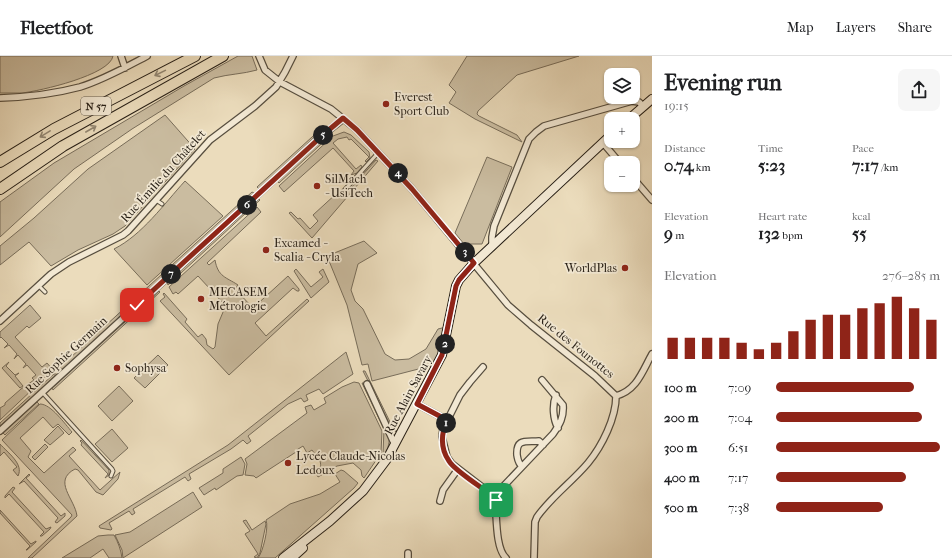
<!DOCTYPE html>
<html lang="en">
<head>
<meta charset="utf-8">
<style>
	body { margin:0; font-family:"IM FELL French Canon",serif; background:#f6f6f6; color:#202124; height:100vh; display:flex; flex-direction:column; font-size:15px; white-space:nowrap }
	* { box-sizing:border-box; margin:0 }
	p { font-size:13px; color:#757577 }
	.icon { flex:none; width:22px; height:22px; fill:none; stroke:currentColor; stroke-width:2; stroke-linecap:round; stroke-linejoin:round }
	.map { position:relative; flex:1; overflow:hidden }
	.side { display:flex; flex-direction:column; background:#fff; width:300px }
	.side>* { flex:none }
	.buttons { position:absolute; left:604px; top:12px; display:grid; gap:8px }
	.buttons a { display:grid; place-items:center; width:36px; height:36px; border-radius:8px; background:#fff; box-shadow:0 1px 3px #0004; font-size:20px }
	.pin { position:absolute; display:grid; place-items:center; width:34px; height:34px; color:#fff; margin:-17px; border-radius:8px; box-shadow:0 2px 6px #0006 }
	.km { position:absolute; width:20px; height:20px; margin:-10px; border-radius:50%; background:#222; color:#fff; font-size:11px; line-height:20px; text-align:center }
	.round { display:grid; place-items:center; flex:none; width:42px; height:42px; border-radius:8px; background:#f6f6f6 }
	.overview { display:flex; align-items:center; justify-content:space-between; height:68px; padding:0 12px }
	h1 { font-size:22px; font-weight:700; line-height:30px }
	.metrics { display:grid; grid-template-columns:repeat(3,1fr); gap:6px; height:68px; padding:4px 12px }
	.metrics div { display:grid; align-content:center }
	.metrics b { font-size:17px; font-weight:700 }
	.metrics small { font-size:11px; font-weight:400 }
	.metrics p { font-size:11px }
	.chart { height:112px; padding:8px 12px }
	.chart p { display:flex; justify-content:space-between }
	.chart svg { width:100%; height:72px; margin-top:4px; stroke:#8f2418; stroke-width:6 }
	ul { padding:0 12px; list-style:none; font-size:13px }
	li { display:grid; grid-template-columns:64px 48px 1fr; align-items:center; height:30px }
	li i { height:10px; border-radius:5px; background:#8f2418 }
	header { display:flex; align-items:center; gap:24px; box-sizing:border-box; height:56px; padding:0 20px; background:#fff; border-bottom:1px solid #e0e0e0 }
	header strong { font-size:19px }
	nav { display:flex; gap:22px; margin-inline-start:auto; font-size:14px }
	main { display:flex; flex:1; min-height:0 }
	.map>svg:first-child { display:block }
	.green { fill:#cabca0; stroke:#786d5a }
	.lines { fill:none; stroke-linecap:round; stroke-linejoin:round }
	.lane-casing { stroke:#574e3f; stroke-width:5 }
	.street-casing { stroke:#574e3f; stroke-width:8 }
	.secondary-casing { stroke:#261e15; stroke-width:10 }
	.highway-casing { stroke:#261e15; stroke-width:12 }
	.lane { stroke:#f2e8d3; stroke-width:3 }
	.street { stroke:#f2e8d3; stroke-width:5.5 }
	.secondary { stroke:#f2e8d3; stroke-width:8 }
	.highway { stroke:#ebdcbc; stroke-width:10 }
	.oneway { stroke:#928671 }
	.route-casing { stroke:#fff; stroke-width:8 }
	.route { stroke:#8f2418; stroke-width:5 }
	.poi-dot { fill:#8f2418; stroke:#f2e8d3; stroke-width:1.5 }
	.labels { text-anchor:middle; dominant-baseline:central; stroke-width:3.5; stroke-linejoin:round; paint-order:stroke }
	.shield { fill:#f2e8d3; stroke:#635b4e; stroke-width:1 }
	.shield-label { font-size:11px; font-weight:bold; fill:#261e15 }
	.poi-label { font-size:12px; fill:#261e15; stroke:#f2e8d3; text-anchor:start }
	.street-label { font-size:12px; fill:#261e15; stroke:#f2e8d3 }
</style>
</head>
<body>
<header>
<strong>Fleetfoot</strong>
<nav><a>Map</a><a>Layers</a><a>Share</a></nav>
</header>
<main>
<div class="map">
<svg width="652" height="502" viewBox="0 0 652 502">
	<rect width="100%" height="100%" fill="#ebdcbc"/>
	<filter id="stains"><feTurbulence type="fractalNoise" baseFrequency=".005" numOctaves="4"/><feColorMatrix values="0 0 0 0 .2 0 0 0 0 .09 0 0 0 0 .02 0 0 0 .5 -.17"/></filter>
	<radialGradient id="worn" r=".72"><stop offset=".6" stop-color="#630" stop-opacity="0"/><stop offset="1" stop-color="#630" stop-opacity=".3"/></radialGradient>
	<path class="green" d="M0,0H113C110,19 40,35 22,37C15,37 7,37 0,37Z
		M238,0H252L257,14C243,18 229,18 214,22L132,73L74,113L0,181V146L54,107L184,30Z
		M467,0H579L517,19L478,55L477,58L479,60L517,79L522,86L475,63L449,47L456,36L449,29Z
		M165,59L195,93L125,170L113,178L78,194L51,210L29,186L0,209V190L34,162L88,113Z
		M323,71L324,72L259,133L257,131Z
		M344,76L351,79L369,96L370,102L366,106L365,105L369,101L351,83L349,84L347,81L338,83L333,87L356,113L361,109L362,111L357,117L351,119L354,115L333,92L284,136L279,130L333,80Z
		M329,77L331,79L279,127L277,125Z
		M487,101L512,111L482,188H464L455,177Z
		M376,104L378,105L312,182L289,157L291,156L298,163L300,162L310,173L318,165L313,159L337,137L342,142Z
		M185,125L223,160L147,229L114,193C142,179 164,148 185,125Z
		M252,136L254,137L63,313L59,312Z
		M259,143L260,144L168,229L167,227Z
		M257,151L261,156L207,207L209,209L215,204C218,221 226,221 238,229L235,233L253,252L288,220L299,233V235H297L293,232L255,267L266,280L307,243L309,245L229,319L160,245L165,241L163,238L164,237L187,263L185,266L198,281L202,278L206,283L207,289L213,293L215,291L218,268L226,249L223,247L198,220L178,238L176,236L173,238L169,231Z
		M364,185L377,197L358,208L351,234L355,245L363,253L385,298L395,304L409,303L426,293L438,273L446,271L443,286L434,309L372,325L368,308L362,309L347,249L327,200Z
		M296,213L311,231L323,221L319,216L323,213L329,226L311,242L294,215Z
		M159,235L160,236L53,334L52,332Z
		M30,249L41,262L29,272L27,270L15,281L42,311L47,307L53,314L0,364V352L5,349V347L21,333L34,324L32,322L36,319L27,309L23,312L26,308L18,299L14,303L17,298L9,289L4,292L8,288L1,281L0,282V276Z
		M346,296L353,318L323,338L319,333L306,339L308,344L304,346L301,342L288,348L248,380L251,385L247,388L243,384L231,393L189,418L191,423L188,425L185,421L133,453L135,457L132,459L129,455L109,467L112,473L111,474L100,472L99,470L228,389Z
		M158,299L168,309L145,332L134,322Z
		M9,306L6,310L15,319L19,317L15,320L23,330L20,332L2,312Z
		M363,315H365L394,374L399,375L398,376L393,375Z
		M55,317V320L0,370V367Z
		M354,326L359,327L382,375L381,397L364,422L362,420L361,414L353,407L337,410L318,421L317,419C324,406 320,405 312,394L307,397L303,390L295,395L296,396L256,422L254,420L245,419L247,408L245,403L307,357L305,351L311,349L314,354L326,347L324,342L342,331Z
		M362,327H363L389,378C390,386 388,392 385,399L383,398L384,373Z
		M119,330L133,345L112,365L98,350Z
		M37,346L39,348L5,379L3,377Z
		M40,348C51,348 65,368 72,376L69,379L58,368L53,372L43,361L20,382L31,395L28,401L44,417L73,391L76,394L69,400L100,434L120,416L118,423L103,439L96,436L78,414L75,413C52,425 75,443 77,460L32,502H28L71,461L72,459L2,384Z
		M58,370L64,377L50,389L44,384Z
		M112,373L128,392L112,406L95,388Z
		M81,384L109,414V419L105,422L108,418L81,389L82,387L80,385Z
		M0,388C8,397 24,408 18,420L13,414L17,411L4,396L0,400Z
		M45,388L48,391L35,404L32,401Z
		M241,401L245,408L243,419L237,420L216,434L215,432L204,439L199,432L223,417V413Z
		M341,414L344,415L358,427L354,432L275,502H258C263,496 269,471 266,464L290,448L320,438L340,426L335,418Z
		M29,418L30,419L26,422L61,460L65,457V460L57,467L55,466L58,462L24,425L19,428Z
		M13,431L15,432L12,436L46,473L51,471L50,473L42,480H40L44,476L9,438L5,442V440Z
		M193,436L202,451L123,502L122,494L115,479L130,476Z
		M0,454L31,488L36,485V486L27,494H26L30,490L0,457Z
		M246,464L252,474L265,465L266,468L260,497L257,502L254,501L258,498L245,478L250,475L243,465Z
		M108,479H114C118,486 121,494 122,502H109L103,493L90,502H62L98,480Z"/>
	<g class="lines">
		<defs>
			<path id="lane" d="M341,138L378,97
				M156,144L162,148
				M38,229L45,236
				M42,336L112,413L113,415L111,420"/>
			<path id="street" d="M121,0L125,12
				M259,0L265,14L280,26L331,53L357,74L412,133L508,249L531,269L595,320L616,340C616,362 602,390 588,407C572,426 551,441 537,461L535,466L534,502
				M0,42C27,41 54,38 80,31C103,24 126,11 147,0
				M603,87L620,107
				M633,122L652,144
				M492,191V181L494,170L529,83L536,76L544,70L632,45L639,46L643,50
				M0,265L51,218L69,206L123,179L128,175L210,84L255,50L276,31L285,16L293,0
				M483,311L470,326L460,339L443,373L442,381L447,401L452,408L491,438
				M367,328L395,389
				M556,339C552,349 553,363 558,372
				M616,340C637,334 642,316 652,298
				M417,348L447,364
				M0,375L324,78L343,63
				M522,410C518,407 518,404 517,399C516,382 526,386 539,385L543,389
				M497,437L553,378C560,368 564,361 563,349L542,324
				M495,444C497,459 495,492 506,502
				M440,445L443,434L458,413
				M408,497V502"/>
			<path id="secondary" d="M629,63L652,43
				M283,502L330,465L363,435L387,403L442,299L456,230L459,224L474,207L611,79
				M292,502L303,492"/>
			<path id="highway" d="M0,106L54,73L195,0
				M0,133L63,90L223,0"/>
		</defs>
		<use href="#lane" class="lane-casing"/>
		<use href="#street" class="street-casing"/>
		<use href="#secondary" class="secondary-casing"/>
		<use href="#highway" class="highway-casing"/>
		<use href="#lane" class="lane"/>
		<use href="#street" class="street"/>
		<use href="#secondary" class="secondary"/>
		<use href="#highway" class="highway"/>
	</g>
	<defs><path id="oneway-shaft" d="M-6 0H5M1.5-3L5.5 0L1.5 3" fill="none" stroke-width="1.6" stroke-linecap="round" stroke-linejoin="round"/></defs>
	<g class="oneway">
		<use href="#oneway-shaft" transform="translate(160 17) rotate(154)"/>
		<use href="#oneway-shaft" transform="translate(91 73) rotate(-30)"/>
		<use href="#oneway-shaft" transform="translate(45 78) rotate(149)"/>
	</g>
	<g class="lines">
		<defs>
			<path id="route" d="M137,249L324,78L343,62L357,74L412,133L474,207L459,224L456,230L442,299L417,348L447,364C441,378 440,392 449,405C454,414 481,431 490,438V441L492,444H496"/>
		</defs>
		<use href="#route" class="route-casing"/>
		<use href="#route" class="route"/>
	</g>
	<g class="poi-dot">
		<circle cx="386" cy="48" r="4"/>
		<circle cx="317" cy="130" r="4"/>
		<circle cx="266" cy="194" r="4"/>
		<circle cx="625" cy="212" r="4"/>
		<circle cx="201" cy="243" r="4"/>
		<circle cx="117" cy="312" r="4"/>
		<circle cx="288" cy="407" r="4"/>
	</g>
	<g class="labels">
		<rect class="shield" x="81" y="41" width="30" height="18" rx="3"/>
		<g class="shield-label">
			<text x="96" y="50">N 57</text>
		</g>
		<g class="poi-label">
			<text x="394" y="41">Everest<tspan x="394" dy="14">Sport Club</tspan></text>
			<text x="325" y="123">SilMach<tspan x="325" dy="14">- UsiTech</tspan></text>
			<text x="274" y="187">Excamed -<tspan x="274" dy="14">Scalia - Cryla</tspan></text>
			<text x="617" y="212" text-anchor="end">WorldPlas</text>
			<text x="209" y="236">MECASEM<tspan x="209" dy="14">Métrologie</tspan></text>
			<text x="125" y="312">Sophysa</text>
			<text x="296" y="400">Lycée Claude-Nicolas<tspan x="296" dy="14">Ledoux</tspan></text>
		</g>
		<g class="street-label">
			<text transform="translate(163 120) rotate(-48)">Rue Émilie du Châtelet</text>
			<text transform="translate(576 290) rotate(39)">Rue des Founottes</text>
			<text transform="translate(66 299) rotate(-43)">Rue Sophie Germain</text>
			<text transform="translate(408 339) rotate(-62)">Rue Alain Savary</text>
		</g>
	</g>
	<rect width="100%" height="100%" filter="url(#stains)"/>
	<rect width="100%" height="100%" fill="url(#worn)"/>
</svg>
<div class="buttons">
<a><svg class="icon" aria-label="layers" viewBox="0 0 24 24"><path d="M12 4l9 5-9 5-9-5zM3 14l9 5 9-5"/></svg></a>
<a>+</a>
<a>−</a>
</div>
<div class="pin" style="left:496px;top:444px;background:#1e9e55"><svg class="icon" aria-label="arrive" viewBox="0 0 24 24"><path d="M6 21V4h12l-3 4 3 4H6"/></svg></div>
<div class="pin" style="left:137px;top:249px;background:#d93025"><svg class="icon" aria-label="check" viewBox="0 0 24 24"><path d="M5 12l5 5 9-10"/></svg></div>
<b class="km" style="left:446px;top:367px">1</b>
<b class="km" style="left:445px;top:288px">2</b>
<b class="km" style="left:465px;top:196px">3</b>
<b class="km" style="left:398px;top:117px">4</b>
<b class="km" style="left:323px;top:79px">5</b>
<b class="km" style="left:247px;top:149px">6</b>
<b class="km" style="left:171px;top:218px">7</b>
</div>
<section class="side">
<div class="overview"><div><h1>Evening run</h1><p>19:15</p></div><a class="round"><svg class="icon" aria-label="share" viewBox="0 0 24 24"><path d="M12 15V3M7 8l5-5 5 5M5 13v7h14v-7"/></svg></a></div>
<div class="metrics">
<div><p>Distance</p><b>0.74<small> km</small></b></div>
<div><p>Time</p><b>5:23</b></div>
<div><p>Pace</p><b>7:17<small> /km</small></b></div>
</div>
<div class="metrics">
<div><p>Elevation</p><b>9<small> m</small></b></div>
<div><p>Heart rate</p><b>132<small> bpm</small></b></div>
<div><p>kcal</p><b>55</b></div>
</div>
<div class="chart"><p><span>Elevation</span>276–285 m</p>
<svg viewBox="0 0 160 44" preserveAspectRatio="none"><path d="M5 44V31M15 44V31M25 44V31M35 44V31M45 44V34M55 44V38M65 44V34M75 44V27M85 44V20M95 44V17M105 44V17M115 44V13M125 44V10M135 44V6M145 44V13M155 44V20"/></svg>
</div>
<ul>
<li><b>100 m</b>7:09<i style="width:84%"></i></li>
<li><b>200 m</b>7:04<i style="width:89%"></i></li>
<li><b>300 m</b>6:51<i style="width:100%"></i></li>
<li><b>400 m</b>7:17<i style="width:79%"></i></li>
<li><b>500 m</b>7:38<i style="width:65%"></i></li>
</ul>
</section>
</main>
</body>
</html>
